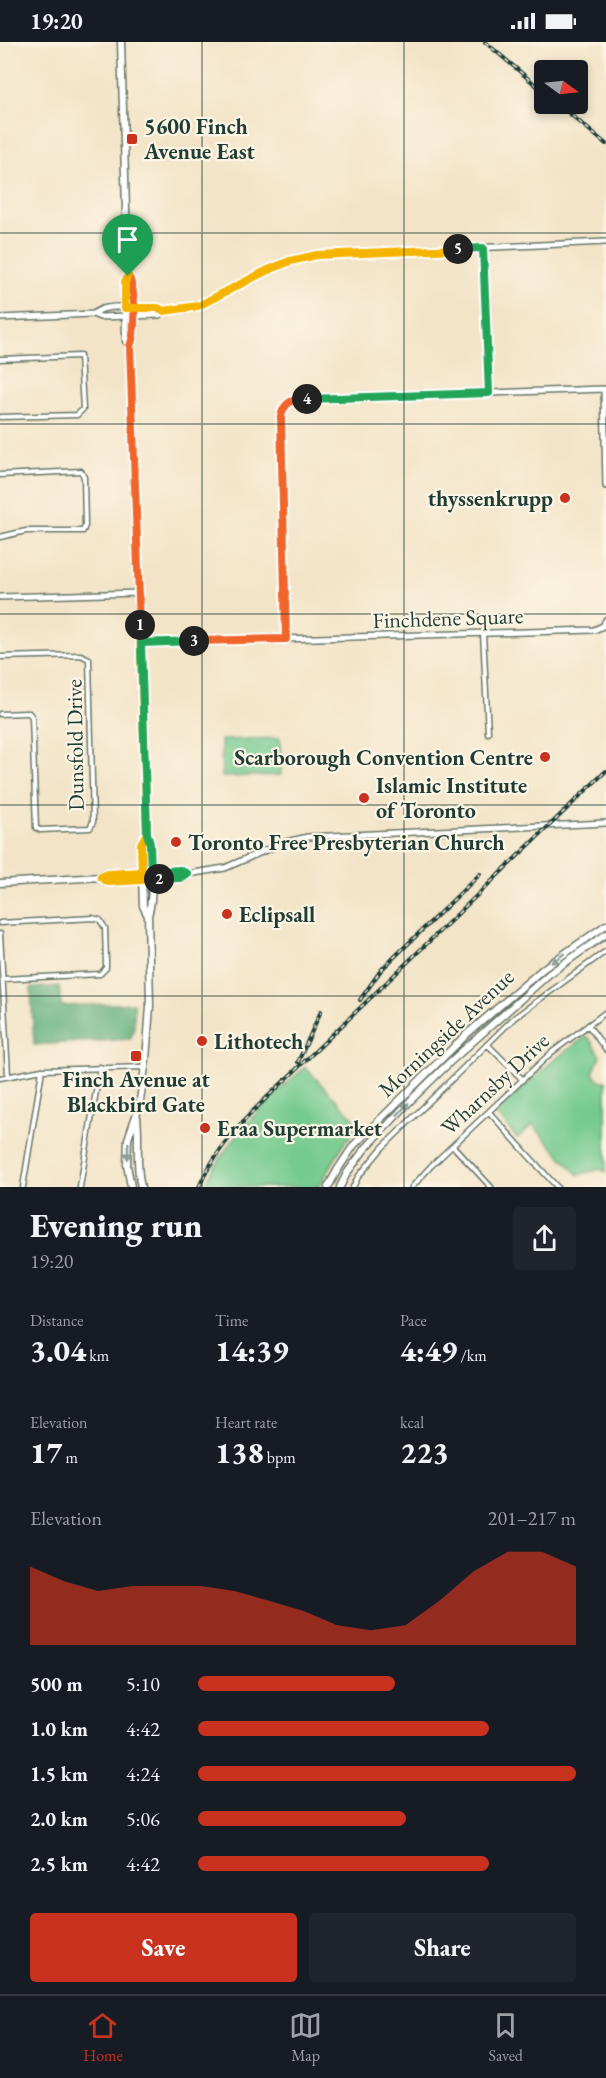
<!DOCTYPE html>
<html lang="en">
<head>
<meta charset="utf-8">
<style>
	body { margin:0; font-family:"EB Garamond",serif; background:#20242c; color:#f1f3f6; height:100vh; display:flex; flex-direction:column; font-size:22px; white-space:nowrap }
	* { box-sizing:border-box; margin:0 }
	p { font-size:20px; color:#9ea1a6 }
	.icon { flex:none; width:33px; height:33px; fill:none; stroke:currentColor; stroke-width:2; stroke-linecap:round; stroke-linejoin:round }
	.map { position:relative; height:1145px; overflow:hidden }
	.sheet { display:flex; flex-direction:column; background:#171b24; flex:1 }
	.sheet>* { flex:none }
	.needle { width:39px; rotate:105deg }
	.tools { position:absolute; left:534px; top:18px; display:grid; gap:12px }
	.tools a { display:grid; place-items:center; width:54px; height:54px; border-radius:6px; background:#171b24; box-shadow:0 3px 9px #0003; font-size:30px }
	.pin { position:absolute; display:grid; place-items:center; width:51px; height:51px; color:#fff; margin:-62px -26px; border-radius:50% 50% 50% 0; rotate:-45deg; box-shadow:0 0 6px #0007 }
	.pin .icon { rotate:45deg }
	.km { position:absolute; width:30px; height:30px; margin:-15px; border-radius:50%; background:#222; color:#fff; font-size:16px; line-height:30px; text-align:center }
	.round { display:grid; place-items:center; flex:none; width:63px; height:63px; border-radius:6px; background:#20242c }
	.summary { display:flex; align-items:center; justify-content:space-between; height:102px; padding:0 30px }
	h1 { font-size:33px; font-weight:800; line-height:45px }
	.figures { display:grid; grid-template-columns:repeat(3,1fr); gap:9px; height:102px; padding:6px 30px }
	.figures div { display:grid; align-content:center }
	.figures b { font-size:30px; font-weight:800 }
	.figures small { font-size:16px; font-weight:400 }
	.figures p { font-size:16px }
	.chart { height:168px; padding:12px 30px }
	.chart p { display:flex; justify-content:space-between }
	.chart svg { width:100%; height:108px; margin-top:6px; fill:#c8321e; opacity:.7 }
	.button { display:flex; gap:12px; margin-top:auto; padding:12px 30px }
	.button a { flex:1; height:69px; border-radius:6px; background:#c8321e; color:#fff; font-size:24px; font-weight:800; line-height:69px; text-align:center }
	.button a+a { background:#20242c; color:#f1f3f6 }
	ul { padding:0 30px; list-style:none; font-size:20px }
	li { display:grid; grid-template-columns:96px 72px 1fr; align-items:center; height:45px }
	li i { height:15px; border-radius:8px; background:#c8321e }
	.status { display:flex; justify-content:space-between; align-items:center; height:42px; padding:0 30px; background:#171b24; direction:ltr }
	.status svg { height:16px; fill:currentColor }
	.tab-bar { display:flex; justify-content:space-around; align-items:center; height:84px; border-top:2px solid #363941; background:#171b24; font-size:16px; color:#9ea1a6 }
	.tab-bar a { display:grid; justify-items:center; gap:3px }
	.tab-bar .active { color:#c8321e }
	.map>svg:first-child { display:block }
	.green { fill:#74ca8f; stroke:#4a8462; stroke-width:1.5 }
	.forest { fill:#5fae7a; stroke:#3f7657; stroke-width:1.5 }
	.lines { fill:none; stroke-linecap:round; stroke-linejoin:round }
	.minor-casing { stroke:#697768; stroke-width:7 }
	.tertiary-casing { stroke:#697768; stroke-width:8 }
	.secondary-casing { stroke:#697768; stroke-width:9 }
	.minor { stroke:#fff; stroke-width:4 }
	.tertiary { stroke:#fff; stroke-width:5 }
	.secondary { stroke:#fff; stroke-width:6 }
	.rail-casing { stroke:#1f3d34; stroke-width:4 }
	.rail { stroke:#fcf5e5; stroke-width:1.5; stroke-dasharray:4.5; stroke-linecap:butt }
	.oneway { fill:#8f9e9a }
	.split-1-casing { stroke:#fff; stroke-width:12 }
	.split-2-casing { stroke:#fff; stroke-width:12 }
	.split-3-casing { stroke:#fff; stroke-width:12 }
	.split-4-casing { stroke:#fff; stroke-width:12 }
	.split-5-casing { stroke:#fff; stroke-width:12 }
	.split-6-casing { stroke:#fff; stroke-width:12 }
	.split-1 { stroke:#f0652b; stroke-width:8 }
	.split-2 { stroke:#f5b400; stroke-width:8 }
	.split-3 { stroke:#22a559; stroke-width:8 }
	.split-4 { stroke:#f0652b; stroke-width:8 }
	.split-5 { stroke:#22a559; stroke-width:8 }
	.split-6 { stroke:#f5b400; stroke-width:8 }
	.grid { fill:none; stroke:#1f3d34; stroke-width:1.5; stroke-opacity:0.55 }
	.poi-dot { fill:#c8321e; stroke:#fcf5e5; stroke-width:2 }
	.labels { text-anchor:middle; dominant-baseline:central; stroke-width:4.5; stroke-linejoin:round; paint-order:stroke }
	.poi-label { font-size:22px; font-weight:bold; fill:#1f3d34; stroke:#fcf5e5; text-anchor:start }
	.street-label { font-size:22px; fill:#1f3d34; stroke:#fcf5e5 }
</style>
</head>
<body>
<div class="status"><b>19:20</b><svg viewBox="0 0 49 12"><path d="M0 12V9h3v3zM5 12V6h3v6zM10 12V3h3v9zM15 12V0h3v12zM26 1h20v11H26zM47 4h2v5h-2z"/></svg></div>
<div class="map">
<svg width="606" height="1145" viewBox="0 0 606 1145">
	<rect width="100%" height="100%" fill="#fcf5e5"/>
	<filter id="ink" filterUnits="userSpaceOnUse"><feTurbulence type="fractalNoise" baseFrequency=".0167" numOctaves="2"/><feDisplacementMap in="SourceGraphic" scale="12" xChannelSelector="R" yChannelSelector="G"/><feConvolveMatrix kernelMatrix="1 2 1 2 8 2 1 2 1" color-interpolation-filters="sRGB"/></filter>
	<filter id="wash" filterUnits="userSpaceOnUse"><feTurbulence type="fractalNoise" baseFrequency=".008" numOctaves="4" result="noise"/><feDisplacementMap in="SourceGraphic" scale="24" xChannelSelector="R" yChannelSelector="G"/><feGaussianBlur stdDeviation="1.35" result="paint"/><feColorMatrix in="noise" values="0 0 0 0 0 0 0 0 0 0 0 0 0 0 0 0 0 1.4 0 .05"/><feComposite in="paint" operator="in"/></filter>
	<g filter="url(#wash)">
		<rect width="100%" height="100%" fill="#f3e4c8"/>
		<path class="green" d="M280,696L281,733L222,735L221,698Z
			M585,995L589,996L600,1014L593,1032L601,1039H606V1130L600,1127L578,1133L533,1083L517,1096L495,1071L554,1018Z
			M305,1025L360,1083L345,1100L319,1145H203C228,1096 265,1060 305,1025Z"/>
		<path class="forest" d="M59,944L61,964L134,961V988L130,997L34,1003L31,946Z"/>
	</g>
	<g filter="url(#ink)">
		<g class="lines">
			<defs>
				<path id="minor" d="M0,317L80,314L83,367L77,373L0,375
					M0,433L81,429L84,435L85,484L83,489H26L0,495
					M483,591L488,691
					M286,597L281,374C284,362 290,358 301,357L489,351
					M0,615L81,613L89,617L93,780L90,786L40,788L36,786L32,675L29,671H25L0,672
					M0,881L93,876L100,878L105,886L106,921V926L100,932L3,937
					M0,892L8,1033
					M588,983L606,1008
					M487,1002L522,1037
					M0,1036L42,1028L145,1025
					M489,1070L557,1145
					M453,1104L491,1145
					M23,1145L42,1028
					M80,1145L100,1025
					M353,1145L358,1135L382,1106L514,976L606,909
					M412,1145L431,1124L551,1011L606,970"/>
				<path id="tertiary" d="M483,206L489,351L604,347L606,444
					M93,272C95,271 100,268 102,267C114,264 154,263 164,269
					M0,276L93,272L100,275L159,273L164,269L198,264L266,229L290,219L317,213L606,200
					M0,555L139,551
					M141,601L594,588L603,584L606,578
					M151,830L180,828L188,832
					M151,838L180,836L188,832L225,826L282,801L308,795L606,781"/>
				<path id="secondary" d="M121,0L128,234L125,240L126,299L130,304
					M128,234C136,247 137,291 130,304L147,791C153,811 154,854 148,874L150,964L146,1018L139,1065L128,1097L127,1123L131,1145
					M147,791L141,802L143,864L148,874
					M101,835L108,840L144,838
					M0,841L101,835L108,832L151,830
					M137,1075C140,1099 135,1122 141,1145
					M328,1145L338,1127L354,1103L467,992L544,926L606,883
					M340,1145L347,1131L364,1108L413,1056L450,1020L549,932L606,892"/>
			</defs>
			<use href="#minor" class="minor-casing"/>
			<use href="#tertiary" class="tertiary-casing"/>
			<use href="#secondary" class="secondary-casing"/>
			<use href="#minor" class="minor"/>
			<use href="#tertiary" class="tertiary"/>
			<use href="#secondary" class="secondary"/>
			<defs>
				<path id="rail" d="M485,0L544,50
					M558,62L606,102
					M360,958L381,928L480,832
					M298,1020L321,969
					M199,1145C212,1115 232,1091 254,1068L606,729"/>
			</defs>
			<use href="#rail" class="rail-casing"/>
			<use href="#rail" class="rail"/>
		</g>
		<defs><path id="oneway-solid" d="M-6-.8H1V-3.2L6.5 0L1 3.2V.8H-6Z" transform="scale(1.5)"/></defs>
		<g class="oneway">
			<use href="#oneway-solid" transform="translate(558 916) rotate(144)"/>
			<use href="#oneway-solid" transform="translate(403 1067) rotate(-47)"/>
			<use href="#oneway-solid" transform="translate(128 1109) rotate(92)"/>
		</g>
	</g>
	<g class="lines" filter="url(#ink)">
		<defs>
			<path id="split-1" d="M128,234C136,247 136,291 130,304L140,583"/>
			<path id="split-2" d="M140,583L147,791L141,802L142,830L108,832L101,835L108,840L159,837"/>
			<path id="split-3" d="M159,837L180,836L188,832L180,828L151,830L150,802L147,791L141,601L194,599"/>
			<path id="split-4" d="M194,599L286,597L281,374C285,359 293,357 307,357"/>
			<path id="split-5" d="M307,357L489,351L483,206L458,207"/>
			<path id="split-6" d="M128,234L125,240V266H158L164,269L198,264L266,229L290,219L317,213L458,207"/>
		</defs>
		<use href="#split-1" class="split-1-casing"/>
		<use href="#split-2" class="split-2-casing"/>
		<use href="#split-3" class="split-3-casing"/>
		<use href="#split-4" class="split-4-casing"/>
		<use href="#split-5" class="split-5-casing"/>
		<use href="#split-6" class="split-6-casing"/>
		<use href="#split-1" class="split-1"/>
		<use href="#split-2" class="split-2"/>
		<use href="#split-3" class="split-3"/>
		<use href="#split-4" class="split-4"/>
		<use href="#split-5" class="split-5"/>
		<use href="#split-6" class="split-6"/>
	</g>
	<path class="grid" d="M202,0V1145M404,0V1145M0,191H606M0,382H606M0,572H606M0,763H606M0,954H606"/>
	<g class="poi-dot">
		<rect x="126" y="91" width="12" height="12" rx="3"/>
		<circle cx="565" cy="456" r="6"/>
		<circle cx="545" cy="715" r="6"/>
		<circle cx="364" cy="756" r="6"/>
		<circle cx="176" cy="800" r="6"/>
		<circle cx="227" cy="872" r="6"/>
		<circle cx="202" cy="999" r="6"/>
		<rect x="130" y="1008" width="12" height="12" rx="3"/>
		<circle cx="205" cy="1086" r="6"/>
	</g>
	<g class="labels">
		<g class="poi-label">
			<text x="144" y="84">5600 Finch<tspan x="144" dy="25">Avenue East</tspan></text>
			<text x="553" y="456" text-anchor="end">thyssenkrupp</text>
			<text x="533" y="715" text-anchor="end">Scarborough Convention Centre</text>
			<text x="376" y="743">Islamic Institute<tspan x="376" dy="25">of Toronto</tspan></text>
			<text x="188" y="800">Toronto Free Presbyterian Church</text>
			<text x="239" y="872">Eclipsall</text>
			<text x="214" y="999">Lithotech</text>
			<text x="136" y="1037" text-anchor="middle">Finch Avenue at<tspan x="136" dy="25">Blackbird Gate</tspan></text>
			<text x="217" y="1086">Eraa Supermarket</text>
		</g>
		<g class="street-label">
			<text transform="translate(448 576) rotate(-2)">Finchdene Square</text>
			<text transform="translate(75 703) rotate(-91)">Dunsfold Drive</text>
			<text transform="translate(446 991) rotate(-43)">Morningside Avenue</text>
			<text transform="translate(495 1042) rotate(-43)">Wharnsby Drive</text>
		</g>
	</g>
</svg>
<div class="tools">
<a><svg class="needle" viewBox="-14 -14 28 28"><path d="M0-13l5 13h-10z" fill="#e53935"/><path d="M0 13l5-13h-10z" fill="#9ea1a6"/></svg></a>
</div>
<div class="pin" style="left:128px;top:234px;background:#1e9e55"><svg class="icon" aria-label="arrive" viewBox="0 0 24 24"><path d="M6 21V4h12l-3 4 3 4H6"/></svg></div>
<b class="km" style="left:140px;top:583px">1</b>
<b class="km" style="left:159px;top:837px">2</b>
<b class="km" style="left:194px;top:599px">3</b>
<b class="km" style="left:307px;top:357px">4</b>
<b class="km" style="left:458px;top:207px">5</b>
</div>
<section class="sheet">
<div class="summary"><div><h1>Evening run</h1><p>19:20</p></div><a class="round"><svg class="icon" aria-label="share" viewBox="0 0 24 24"><path d="M12 15V3M7 8l5-5 5 5M5 13v7h14v-7"/></svg></a></div>
<div class="figures">
<div><p>Distance</p><b>3.04<small> km</small></b></div>
<div><p>Time</p><b>14:39</b></div>
<div><p>Pace</p><b>4:49<small> /km</small></b></div>
</div>
<div class="figures">
<div><p>Elevation</p><b>17<small> m</small></b></div>
<div><p>Heart rate</p><b>138<small> bpm</small></b></div>
<div><p>kcal</p><b>223</b></div>
</div>
<div class="chart"><p><span>Elevation</span>201–217 m</p>
<svg viewBox="0 0 160 44" preserveAspectRatio="none"><path d="M0 44V12L10 18L20 22L30 20L40 20L50 20L60 22L70 26L80 30L90 36L100 38L110 36L120 26L130 14L140 6L150 6L160 12V44z"/></svg>
</div>
<ul>
<li><b>500 m</b>5:10<i style="width:52%"></i></li>
<li><b>1.0 km</b>4:42<i style="width:77%"></i></li>
<li><b>1.5 km</b>4:24<i style="width:100%"></i></li>
<li><b>2.0 km</b>5:06<i style="width:55%"></i></li>
<li><b>2.5 km</b>4:42<i style="width:77%"></i></li>
</ul>
<div class="button"><a>Save</a><a>Share</a></div>
</section>
<nav class="tab-bar">
<a class="active"><svg class="icon" aria-label="home" viewBox="0 0 24 24"><path d="M3 11l9-7 9 7M6 9v11h12V9"/></svg>Home</a>
<a><svg class="icon" aria-label="map" viewBox="0 0 24 24"><path d="M3 6l6-2 6 2 6-2v14l-6 2-6-2-6 2zM9 4v14M15 6v14"/></svg>Map</a>
<a><svg class="icon" aria-label="saved" viewBox="0 0 24 24"><path d="M7 4h10v16l-5-4-5 4z"/></svg>Saved</a>
</nav>
</body>
</html>
